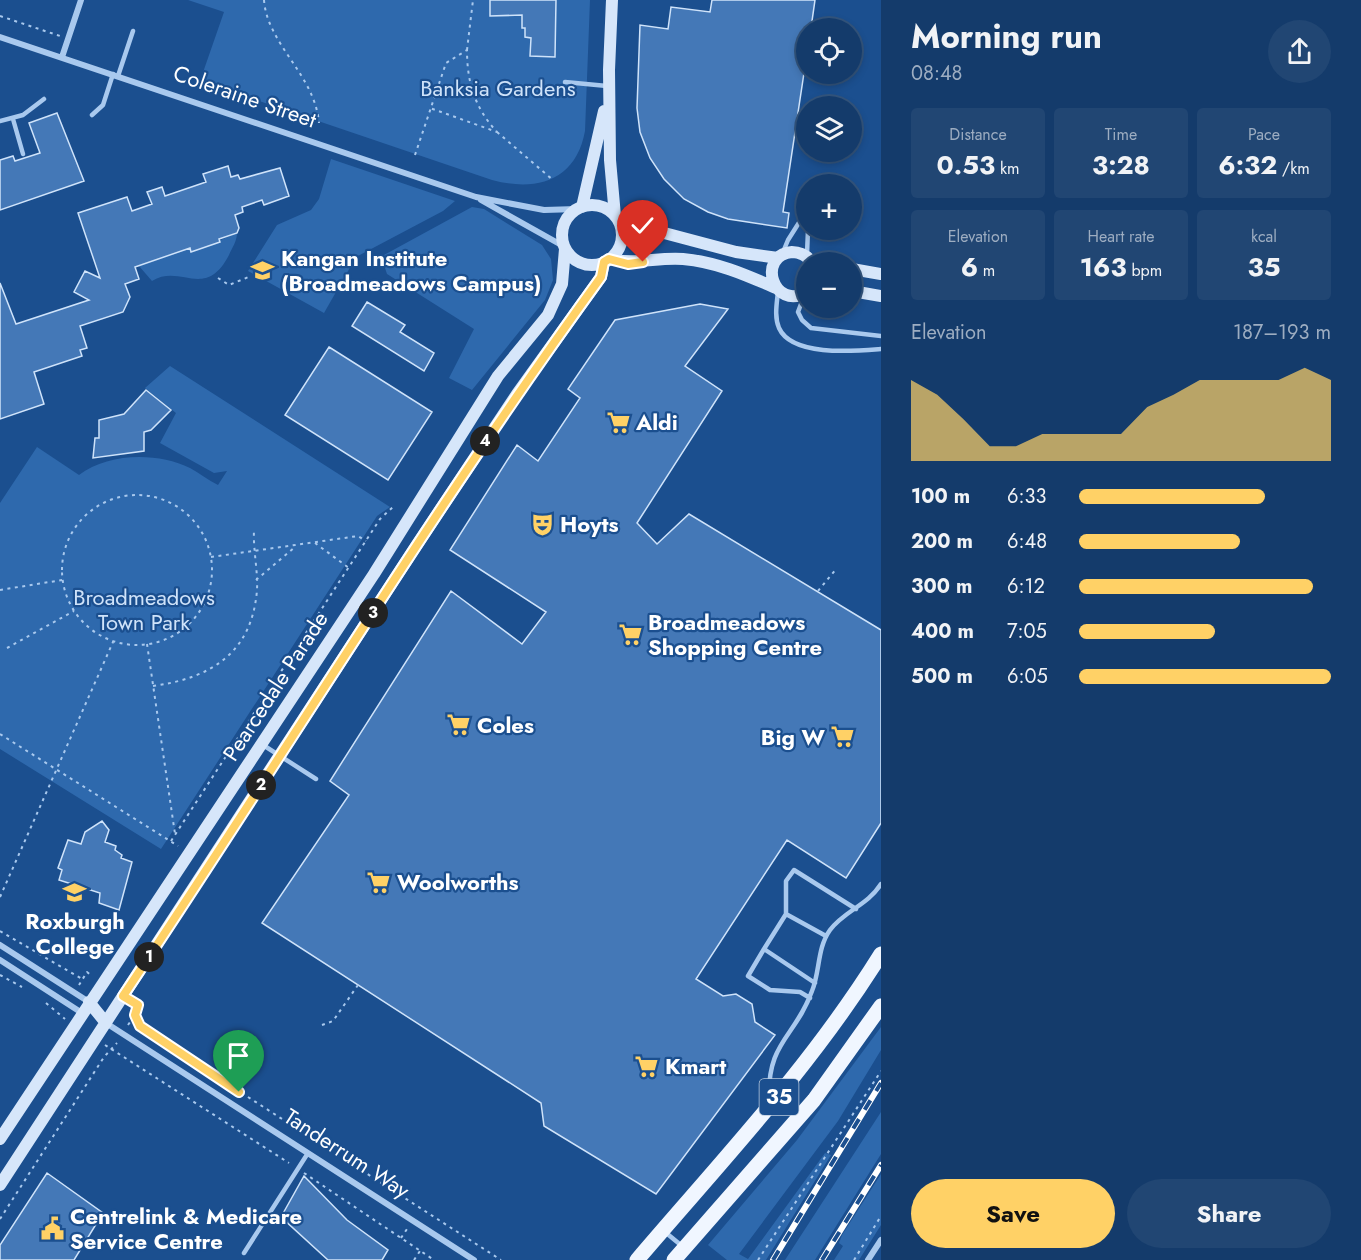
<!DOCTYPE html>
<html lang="en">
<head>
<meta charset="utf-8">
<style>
	body { margin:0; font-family:Jost,sans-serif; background:#214673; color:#f1f3f6; height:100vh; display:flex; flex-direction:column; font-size:22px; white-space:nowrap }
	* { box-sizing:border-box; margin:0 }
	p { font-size:20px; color:#9dadc1 }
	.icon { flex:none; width:33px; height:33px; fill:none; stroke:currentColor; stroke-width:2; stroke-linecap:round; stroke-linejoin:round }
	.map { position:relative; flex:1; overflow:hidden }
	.sheet { display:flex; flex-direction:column; background:#143b6b; width:480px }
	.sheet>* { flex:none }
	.buttons { position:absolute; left:796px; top:18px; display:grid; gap:12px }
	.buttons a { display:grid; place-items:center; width:66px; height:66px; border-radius:50%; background:#143b6b; box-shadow:0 3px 9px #0003,0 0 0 2px #33557e; font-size:30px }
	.pin { position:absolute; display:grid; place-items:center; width:51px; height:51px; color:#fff; margin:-62px -26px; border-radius:50% 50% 50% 0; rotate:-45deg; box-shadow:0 0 6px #0007 }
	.pin .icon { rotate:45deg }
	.km { position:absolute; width:30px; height:30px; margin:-15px; border-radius:50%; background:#222; color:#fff; font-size:16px; line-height:30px; text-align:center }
	.round { display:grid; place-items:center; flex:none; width:63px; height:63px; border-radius:32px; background:#214673 }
	.headline { display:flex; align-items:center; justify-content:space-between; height:102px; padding:0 30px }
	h1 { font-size:33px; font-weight:700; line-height:45px }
	.stats { display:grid; grid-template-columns:repeat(3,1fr); gap:9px; height:102px; padding:6px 30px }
	.stats div { display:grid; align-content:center; border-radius:6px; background:#214673; text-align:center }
	.stats b { font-size:26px; font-weight:700 }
	.stats small { font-size:16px; font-weight:400 }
	.stats p { font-size:16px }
	.chart { height:168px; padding:12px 30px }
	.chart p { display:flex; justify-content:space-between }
	.chart svg { width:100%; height:108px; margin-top:6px; fill:#ffd166; opacity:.7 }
	.action { display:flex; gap:12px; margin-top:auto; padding:12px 30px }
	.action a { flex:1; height:69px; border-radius:36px; background:#ffd166; color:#111; font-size:24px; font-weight:700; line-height:69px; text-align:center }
	.action a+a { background:#214673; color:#f1f3f6 }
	ul { padding:0 30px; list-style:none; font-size:20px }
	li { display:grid; grid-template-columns:96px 72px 1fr; align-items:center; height:45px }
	li i { height:15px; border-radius:8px; background:#ffd166 }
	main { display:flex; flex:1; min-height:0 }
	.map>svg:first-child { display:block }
	.green { fill:#2e69ad }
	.building { fill:#4478b7; stroke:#cfe3fa; stroke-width:1.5 }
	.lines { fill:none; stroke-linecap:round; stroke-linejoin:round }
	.path { stroke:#a9c9ee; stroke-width:2; stroke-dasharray:3 4.5; stroke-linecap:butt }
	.lane { stroke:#a9c9ee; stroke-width:4.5 }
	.street { stroke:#a9c9ee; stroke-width:6 }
	.secondary { stroke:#d6e6fa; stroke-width:12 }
	.primary { stroke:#f0f6ff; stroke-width:15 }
	.rail-casing { stroke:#fff; stroke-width:6 }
	.rail { stroke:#1b4f8f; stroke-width:4; stroke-dasharray:11; stroke-linecap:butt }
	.route-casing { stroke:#fff; stroke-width:12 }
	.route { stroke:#ffd166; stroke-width:8 }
	.labels { text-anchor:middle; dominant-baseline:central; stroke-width:4.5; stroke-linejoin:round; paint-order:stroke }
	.shield { fill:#1b4f8f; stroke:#bbcadd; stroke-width:1.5 }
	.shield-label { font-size:21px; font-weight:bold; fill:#fff }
	.park-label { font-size:22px; fill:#cfe3fa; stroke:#1b4f8f }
	.street-label { font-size:22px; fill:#fff; stroke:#1b4f8f }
	.poi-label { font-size:22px; font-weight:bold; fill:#fff; stroke:#1b4f8f; text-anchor:start }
</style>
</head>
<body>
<main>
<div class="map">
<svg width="881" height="1260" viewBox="0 0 881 1260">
	<rect width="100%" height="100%" fill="#1b4f8f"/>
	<path class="green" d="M188,0H590L585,131C576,181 536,192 492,180L200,81L224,12Z
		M331,159L455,201L443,211L356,257L324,313L248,271L277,225L311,210L319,199Z
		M472,207L484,209L542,245L551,259L553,280L545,300L472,390L449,378L474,329L387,274L383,262L384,255Z
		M237,233C237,241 232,248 229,255C205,301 181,263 152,281L139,266L190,248L192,252Z
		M170,366L390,507L377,516L161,849L0,749V503L37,447L79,475C108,453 157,452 190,468C199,473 208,480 218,485L227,471L214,473L160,443L176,413L145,388Z
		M881,1027V1050L838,1121L739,1254L748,1259L825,1153L831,1155L766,1260H727L708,1245L797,1140Z
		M881,1112V1154L815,1260H785Z
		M881,1174V1225L859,1260H834L843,1246L839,1243L842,1235Z"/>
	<path class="building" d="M490,0H556L555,57L530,56L531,38L525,37V28H522V15L490,16Z
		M712,0H815L811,28H807V53L783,212L789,213L787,228L728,219L708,212L684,199L664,179L650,158L640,132L637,108L640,25L668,29L671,7L710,12Z
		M57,113L84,181L0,210V160L13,156L15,161L40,153L29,123Z
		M228,166L231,177L238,175L240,179L280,168L289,196L264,205L262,200L242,207L243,212L235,215L239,228L237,233L219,239L220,242L191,252L190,248L135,267L139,279L125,284L130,297L123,312L80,326L87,348L80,350L82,356L34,372L44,404L0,419V283L16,324L89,300L74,292L85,271L100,278L78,213L127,197L132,211L152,204L147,192L162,187L165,196L206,182L203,174Z
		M367,302L405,325L400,332L434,353L424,371L352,326Z
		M700,304L728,309L685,366L722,391L637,523L657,544L689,514L881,630V823L846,878L787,840L696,979L723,996L736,994L752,1004L755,1022L775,1035L656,1194L544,1126L541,1103L262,923L349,795L330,781L451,591L522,644L546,612L450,550L517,445L538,461L580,398L568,389L615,320Z
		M329,347L432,412L388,480L285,415Z
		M146,390L171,410L151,430L144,432V451L93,458L95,438H99V420L124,414Z
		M102,821L109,830L105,842L116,846L115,850L122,855L121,858L132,862L119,910L99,903L100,893L59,880L62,870L58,868L68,840L81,844L85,832Z
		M47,1173L103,1213L74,1260H0V1245Z
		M304,1176L347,1220L388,1250L382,1260H328L281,1217Z"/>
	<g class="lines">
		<path class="path" d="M264,0C267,44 315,75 319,123
			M0,16L60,36
			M467,50L473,0
			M497,132L553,180
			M415,155L446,63L467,50C467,83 475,108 497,132L430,108
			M218,278L229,285L251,276
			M62 570a75 75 0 1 1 150 0a75 75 0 1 1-150 0Z
			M315,543L349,568
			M211,557L358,536L366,541
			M256,580L295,547
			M0,590L62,580
			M818,591L837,568
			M147,644L175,834
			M7,648L74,611
			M153,686C211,678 252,653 257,590C258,570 253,550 254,530
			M0,734L178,846
			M171,841L380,519L395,505
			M0,897L113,642
			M0,931L82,979
			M0,975L22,987
			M79,985L87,972L92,976
			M46,1003L65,1019
			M135,1003L138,1005L135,1015L140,1027L219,1078
			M128,1025L135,1015
			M322,1025L333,1021L358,985
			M105,1045L289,1163
			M217,1082L220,1079L501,1260
			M304,1173L434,1260
			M0,1219L104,1057L117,1043
			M401,1238L407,1229
			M414,1260L420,1251
			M758,1260L881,1071
			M854,1260L881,1216"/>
		<path class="lane" d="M118,76L133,31
			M565,82L607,86
			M92,115L103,105L113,74
			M13,119L23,154
			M0,121L23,115L44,99
			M783,252L788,240L807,210
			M807,254L808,230
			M778,291C777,303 774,316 779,328C792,357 855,351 881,349
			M804,296L798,312L802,320L811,328L881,336
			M263,745L316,779
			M786,914V881L794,870L856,909
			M764,949L786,914L826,936
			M810,998L800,992L770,990L748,976L764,949L815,983
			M769,1100C767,1041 795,1038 812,991C820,972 817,948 830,930C844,911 868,905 881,884
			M665,1232L682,1246
			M244,1253L308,1153"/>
		<path class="street" d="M0,37L476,197L544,210L577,209
			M62,57L81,0
			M481,200L565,247
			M0,945L89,1002
			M0,960L82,1013
			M106,1023L474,1260
			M868,1260L881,1240"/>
		<path class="secondary" d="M612,0L609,70L610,160L615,216
			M562 235a30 30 0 1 1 60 0a30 30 0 1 1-60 0Z
			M582,207L604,111
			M619,221L736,252L778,258
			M609,259C636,265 657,257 683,259C717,262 746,275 776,288
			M852,269L881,274
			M852,291L881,296
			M807,292C773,312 756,255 792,252C801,252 807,256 812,262
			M89,1002L106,1023
			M0,1139L374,574L498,376L548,315L562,284L565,249
			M0,1185L416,546L517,394L601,277L604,262"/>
		<path class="primary" d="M637,1260C723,1159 810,1068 881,954
			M674,1260L814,1100L881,1006"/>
		<defs>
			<path id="rail" d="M773,1260L881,1083
				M822,1260L881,1165"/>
		</defs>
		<use href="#rail" class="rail-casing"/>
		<use href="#rail" class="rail"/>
	</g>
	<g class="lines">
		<defs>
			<path id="route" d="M239,1092L140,1026L135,1015L138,1005L123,996C283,757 432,510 601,277L604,262L609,259L628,264L643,262"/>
		</defs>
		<use href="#route" class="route-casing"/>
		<use href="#route" class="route"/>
	</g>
	<defs>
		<symbol id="university-bare" viewBox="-9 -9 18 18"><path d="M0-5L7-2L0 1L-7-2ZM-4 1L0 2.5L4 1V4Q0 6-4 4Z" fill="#ffd166" stroke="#1b4f8f" stroke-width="2.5" paint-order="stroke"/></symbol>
		<symbol id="supermarket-bare" viewBox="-9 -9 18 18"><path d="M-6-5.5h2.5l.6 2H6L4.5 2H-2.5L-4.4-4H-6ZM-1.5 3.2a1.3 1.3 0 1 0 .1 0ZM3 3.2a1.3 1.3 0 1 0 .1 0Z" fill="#ffd166" stroke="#1b4f8f" stroke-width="2.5" paint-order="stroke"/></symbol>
		<symbol id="theatre-bare" viewBox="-9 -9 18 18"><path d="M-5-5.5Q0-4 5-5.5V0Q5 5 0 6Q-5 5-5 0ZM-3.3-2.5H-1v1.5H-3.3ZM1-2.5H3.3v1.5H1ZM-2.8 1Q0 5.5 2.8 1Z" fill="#ffd166" stroke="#1b4f8f" stroke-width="2.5" paint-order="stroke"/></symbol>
		<symbol id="school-bare" viewBox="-9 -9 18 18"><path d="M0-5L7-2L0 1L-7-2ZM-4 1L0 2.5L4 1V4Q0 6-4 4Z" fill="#ffd166" stroke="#1b4f8f" stroke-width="2.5" paint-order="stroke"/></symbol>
		<symbol id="civic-bare" viewBox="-9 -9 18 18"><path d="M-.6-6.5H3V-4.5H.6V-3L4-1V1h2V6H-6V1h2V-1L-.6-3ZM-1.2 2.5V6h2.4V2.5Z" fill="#ffd166" stroke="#1b4f8f" stroke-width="2.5" paint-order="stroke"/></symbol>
	</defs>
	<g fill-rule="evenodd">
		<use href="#university-bare" x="246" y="254" width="33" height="33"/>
		<use href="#supermarket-bare" x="602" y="406" width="33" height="33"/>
		<use href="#theatre-bare" x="526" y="508" width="33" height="33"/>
		<use href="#supermarket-bare" x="614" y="618" width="33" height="33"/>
		<use href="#supermarket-bare" x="442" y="708" width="33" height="33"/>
		<use href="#supermarket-bare" x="826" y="720" width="33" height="33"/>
		<use href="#supermarket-bare" x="362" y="866" width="33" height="33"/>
		<use href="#school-bare" x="58" y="876" width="33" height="33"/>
		<use href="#supermarket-bare" x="630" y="1050" width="33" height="33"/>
		<use href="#civic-bare" x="36" y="1212" width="33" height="33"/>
	</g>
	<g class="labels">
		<rect class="shield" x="759.5" y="1079" width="39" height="36" rx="4.5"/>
		<g class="shield-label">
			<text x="779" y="1097">35</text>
		</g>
		<g class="park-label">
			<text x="498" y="88">Banksia Gardens</text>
			<text x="144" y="597">Broadmeadows<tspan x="144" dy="25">Town Park</tspan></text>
		</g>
		<g class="street-label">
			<text transform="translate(245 96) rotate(19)">Coleraine Street</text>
			<text transform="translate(275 686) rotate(-57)">Pearcedale Parade</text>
			<text transform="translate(347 1153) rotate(33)">Tanderrum Way</text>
		</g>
		<g class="poi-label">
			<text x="281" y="258">Kangan Institute<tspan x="281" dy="25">(Broadmeadows Campus)</tspan></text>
			<text x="636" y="422">Aldi</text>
			<text x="560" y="524">Hoyts</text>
			<text x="648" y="622">Broadmeadows<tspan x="648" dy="25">Shopping Centre</tspan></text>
			<text x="477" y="725">Coles</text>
			<text x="825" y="737" text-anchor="end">Big W</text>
			<text x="397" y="882">Woolworths</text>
			<text x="75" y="921" text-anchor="middle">Roxburgh<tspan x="75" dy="25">College</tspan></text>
			<text x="665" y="1066">Kmart</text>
			<text x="70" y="1216">Centrelink &amp; Medicare<tspan x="70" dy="25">Service Centre</tspan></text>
		</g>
	</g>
</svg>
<div class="buttons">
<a><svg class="icon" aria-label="locate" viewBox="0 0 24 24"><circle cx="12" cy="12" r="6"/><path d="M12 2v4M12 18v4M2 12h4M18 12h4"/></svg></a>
<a><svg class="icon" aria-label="layers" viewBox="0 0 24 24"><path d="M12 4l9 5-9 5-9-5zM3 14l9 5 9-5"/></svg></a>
<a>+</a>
<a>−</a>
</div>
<div class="pin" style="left:239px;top:1092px;background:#1e9e55"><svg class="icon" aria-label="arrive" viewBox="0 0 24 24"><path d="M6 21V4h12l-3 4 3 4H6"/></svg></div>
<div class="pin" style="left:643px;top:262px;background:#d93025"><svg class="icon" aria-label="check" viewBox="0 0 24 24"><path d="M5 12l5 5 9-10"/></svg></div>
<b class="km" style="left:149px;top:957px">1</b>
<b class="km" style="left:261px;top:785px">2</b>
<b class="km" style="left:373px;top:613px">3</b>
<b class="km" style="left:485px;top:441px">4</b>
</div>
<section class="sheet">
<div class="headline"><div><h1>Morning run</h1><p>08:48</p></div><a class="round"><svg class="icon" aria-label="share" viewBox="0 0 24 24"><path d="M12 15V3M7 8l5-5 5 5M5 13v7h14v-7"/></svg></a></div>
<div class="stats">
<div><p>Distance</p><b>0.53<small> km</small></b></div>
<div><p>Time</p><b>3:28</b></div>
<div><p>Pace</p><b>6:32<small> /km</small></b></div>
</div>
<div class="stats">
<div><p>Elevation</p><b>6<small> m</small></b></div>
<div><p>Heart rate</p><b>163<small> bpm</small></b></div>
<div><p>kcal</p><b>35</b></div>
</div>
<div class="chart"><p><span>Elevation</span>187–193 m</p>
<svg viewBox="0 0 160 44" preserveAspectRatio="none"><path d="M0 44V11L10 17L20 27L30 38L40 38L50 33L60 33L70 33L80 33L90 22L100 17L110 11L120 11L130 11L140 11L150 6L160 11V44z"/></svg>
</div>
<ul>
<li><b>100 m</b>6:33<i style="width:74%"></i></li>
<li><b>200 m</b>6:48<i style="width:64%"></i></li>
<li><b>300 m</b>6:12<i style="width:93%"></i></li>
<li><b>400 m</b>7:05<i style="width:54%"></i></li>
<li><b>500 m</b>6:05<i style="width:100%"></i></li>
</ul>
<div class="action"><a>Save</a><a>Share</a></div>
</section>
</main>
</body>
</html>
